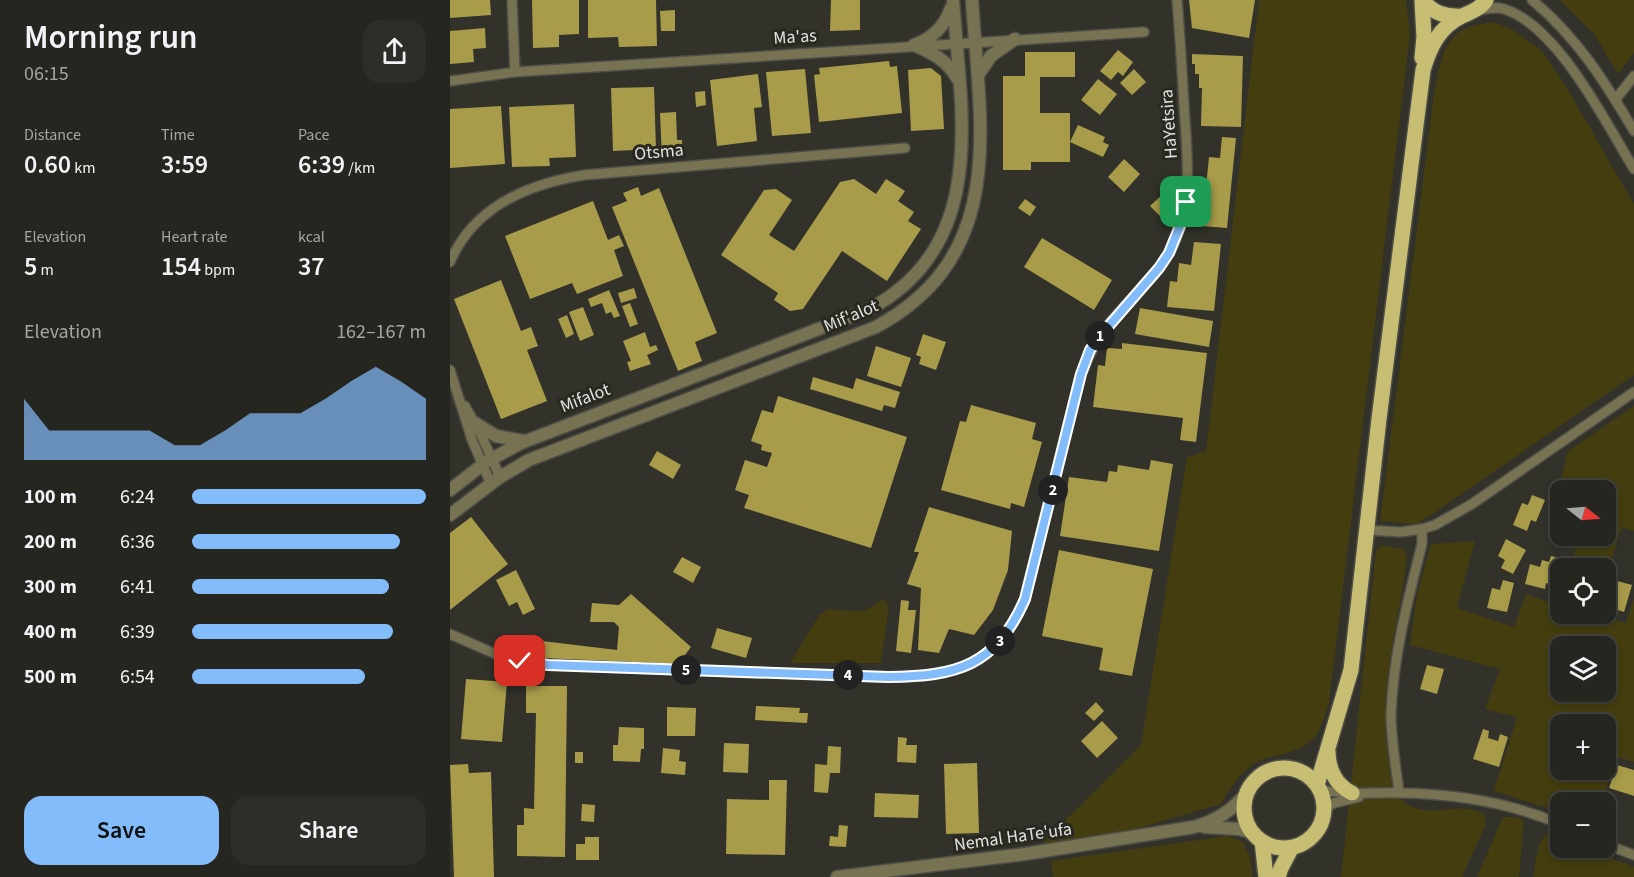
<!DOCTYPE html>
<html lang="en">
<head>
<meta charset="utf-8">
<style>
	body { margin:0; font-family:"Source Sans 3",sans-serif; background:#2e2e29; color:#f1f3f6; height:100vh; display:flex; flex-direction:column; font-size:22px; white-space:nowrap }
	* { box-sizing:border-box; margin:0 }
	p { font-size:20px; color:#a4a5a5 }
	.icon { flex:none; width:33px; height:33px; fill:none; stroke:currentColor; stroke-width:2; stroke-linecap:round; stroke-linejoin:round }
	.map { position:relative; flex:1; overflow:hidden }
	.sheet { display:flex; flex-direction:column; background:#262620; width:450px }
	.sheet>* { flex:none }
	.needle { width:39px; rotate:107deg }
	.fabs { position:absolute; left:1100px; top:480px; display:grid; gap:12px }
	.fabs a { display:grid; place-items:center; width:66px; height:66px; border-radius:12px; background:#262620; box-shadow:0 3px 9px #0003,0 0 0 2px #42433e; font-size:30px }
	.pin { position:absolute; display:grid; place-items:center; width:51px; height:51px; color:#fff; margin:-26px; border-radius:12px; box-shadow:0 3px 9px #0006 }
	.km { position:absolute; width:30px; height:30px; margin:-15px; border-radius:50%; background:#222; color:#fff; font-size:16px; line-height:30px; text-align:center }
	.round { display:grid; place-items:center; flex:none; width:63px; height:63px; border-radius:18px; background:#2e2e29 }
	.headline { display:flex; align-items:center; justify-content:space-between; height:102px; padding:0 24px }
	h1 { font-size:33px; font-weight:600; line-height:45px }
	.stats { display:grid; grid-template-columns:repeat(3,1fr); gap:9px; height:102px; padding:6px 24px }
	.stats div { display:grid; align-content:center }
	.stats b { font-size:26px; font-weight:600 }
	.stats small { font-size:16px; font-weight:400 }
	.stats p { font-size:16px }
	.chart { height:168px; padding:12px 24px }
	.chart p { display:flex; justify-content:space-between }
	.chart svg { width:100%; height:108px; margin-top:6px; fill:#83bcfb; opacity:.7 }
	.primary-button { display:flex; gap:12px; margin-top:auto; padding:12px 24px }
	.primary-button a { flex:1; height:69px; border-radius:18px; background:#83bcfb; color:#111; font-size:24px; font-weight:600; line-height:69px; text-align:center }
	.primary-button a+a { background:#2e2e29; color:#f1f3f6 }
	ul { padding:0 24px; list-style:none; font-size:20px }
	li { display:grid; grid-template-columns:96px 72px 1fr; align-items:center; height:45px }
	li i { height:15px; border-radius:8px; background:#83bcfb }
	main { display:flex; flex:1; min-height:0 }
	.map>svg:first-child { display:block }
	.green { fill:#433d0f; fill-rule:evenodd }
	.building { fill:#a89c4a }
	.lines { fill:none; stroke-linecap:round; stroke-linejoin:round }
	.minor-casing { stroke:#4e4e47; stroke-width:12 }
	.tertiary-casing { stroke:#4e4e47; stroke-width:15 }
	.trunk-casing { stroke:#4e4e47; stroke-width:18 }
	.minor { stroke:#767252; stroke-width:9 }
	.tertiary { stroke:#767252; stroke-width:12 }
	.trunk { stroke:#c8be73; stroke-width:15 }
	.route-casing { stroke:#fff; stroke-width:12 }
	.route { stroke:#83bcfb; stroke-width:8 }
	.labels { text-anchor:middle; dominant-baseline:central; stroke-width:6; stroke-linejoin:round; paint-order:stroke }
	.street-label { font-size:18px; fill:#e1e1dd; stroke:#292821 }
</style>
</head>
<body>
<main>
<section class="sheet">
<div class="headline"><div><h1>Morning run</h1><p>06:15</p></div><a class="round"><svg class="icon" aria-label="share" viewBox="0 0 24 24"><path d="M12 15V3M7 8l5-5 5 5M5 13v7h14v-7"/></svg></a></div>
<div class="stats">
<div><p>Distance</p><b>0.60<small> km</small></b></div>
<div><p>Time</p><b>3:59</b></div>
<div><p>Pace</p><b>6:39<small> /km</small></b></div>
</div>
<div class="stats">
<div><p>Elevation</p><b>5<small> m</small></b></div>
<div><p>Heart rate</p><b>154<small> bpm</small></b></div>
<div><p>kcal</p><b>37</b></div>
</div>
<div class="chart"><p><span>Elevation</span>162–167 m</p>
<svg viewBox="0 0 160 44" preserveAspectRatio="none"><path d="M0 44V19L10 32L20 32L30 32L40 32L50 32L60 38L70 38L80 32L90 25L100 25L110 25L120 19L130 12L140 6L150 12L160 19V44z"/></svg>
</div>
<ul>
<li><b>100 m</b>6:24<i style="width:100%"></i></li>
<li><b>200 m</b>6:36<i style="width:89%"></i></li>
<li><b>300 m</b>6:41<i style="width:84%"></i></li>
<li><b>400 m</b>6:39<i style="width:86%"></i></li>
<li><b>500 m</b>6:54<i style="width:74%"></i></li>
</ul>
<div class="primary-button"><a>Save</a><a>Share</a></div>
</section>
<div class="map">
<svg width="1184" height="877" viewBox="0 0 1184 877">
	<rect width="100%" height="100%" fill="#32322b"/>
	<path class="green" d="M809,0H956L960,34L879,703C869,734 866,745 833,754C826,756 817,757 811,760C792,769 781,787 771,804L665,835L588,848L691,745L737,457L756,451Z
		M1110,0H1184V53L1168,74L1144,34Z
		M1043,22L1063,30L1092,51L1117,88L1184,204V375L981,515L967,524L930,521L985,87C990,65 994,35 1019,27C1026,24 1035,24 1043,22Z
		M1184,406V531L1172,527L1155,580V568H1119L1130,536H1155V490H1110V515L1102,513L1118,451Z
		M1025,541L1007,608L1064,627L1076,594L1106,605L1110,595V614H1147L1176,623L1184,598V762L1166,756L1152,802H1110V812L1044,791L1067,717L1035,709L1050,669L960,645L967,594L981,544ZM1110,646H1155V692H1110ZM1110,724H1155V770H1110Z
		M932,545L954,549L957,556C949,631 922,703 943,778C945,786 947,797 954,802C978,821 1010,799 1034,814L1036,824L1012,877H891L926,550Z
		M433,599L439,605L431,663H340L369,615L378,609C402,610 412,617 433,599Z
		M1053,817H1065L1074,820L1069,877H1027Z
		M1097,833L1110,838V848H1134L1184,867V877H1083C1086,862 1086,845 1097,833Z
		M777,836L793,842L801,860L802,877H603L601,861Z"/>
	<path class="building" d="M0,0H40L41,15L0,18Z
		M82,0H129V34L109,35V47L83,48Z
		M138,0H206L207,46L169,47L168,37L138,38Z
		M381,0H410V30L380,31Z
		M739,0H805L799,38L742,28Z
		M225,10V31H211L210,11Z
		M35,28L36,48L23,49L24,62L0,64V31Z
		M668,50L683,62L673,76L668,72L661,80L650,71Z
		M575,52H625V77H590V113H620V162H581V170H553V76H575Z
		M742,54L793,56L791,127L751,126L752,88H749V74H745V64H742Z
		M439,61L440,67L447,66L452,113L369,122L364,75L370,74L369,68Z
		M481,68L491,76L494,129L461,131L458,70Z
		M355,69L361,133L322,136L316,72Z
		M684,69L696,82L682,95L670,83Z
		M308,74L312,107L304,108L307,141L267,146L260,80Z
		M648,79L667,94L650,115L631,100Z
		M204,87L206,149L163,151L161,88Z
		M255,91L256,105L246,107L245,92Z
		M124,104L126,157L99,158L100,166L62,167L59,107Z
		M51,106L55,164L0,168V109Z
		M226,112L227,140H232L233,157L212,159L210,113Z
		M628,125L655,137L653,142L659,145L653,157L620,142Z
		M772,137L786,138L777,228L752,226L759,157L770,158Z
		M674,159L690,174L674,192L658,177Z
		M404,179L426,194L436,179L455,191L448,201L464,212L458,221L471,229L437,281L392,251L353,309L340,311L324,300L328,293L271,255L314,190L326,189L342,200L319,235L344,251L390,182Z
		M188,187L191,196L209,188L267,333L245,342L252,361L228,371L162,207L177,201L173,193Z
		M713,194L725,207L713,219L700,206Z
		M575,199L586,207L580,216L568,208Z
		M143,201L158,240L169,235L174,246L164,250L173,276L127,294L122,283L80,299L55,236Z
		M592,238L662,280L644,310L574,267Z
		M744,242L771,244L764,311L717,307L720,281L727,282L729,263L741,265Z
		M51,280L71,331L81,327L88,346L77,350L97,401L51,419L4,299Z
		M184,288L187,298L171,303L168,293Z
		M159,290L170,316L164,318L161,312L156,314L152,303L141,307L138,299Z
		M180,303L188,324L180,327L172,306Z
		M133,307L144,335L130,341L119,312Z
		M690,308L763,321L759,347L685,334Z
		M117,315L124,334L116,338L108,319Z
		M195,332L200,347L206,345L208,350L197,355L201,364L180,371L177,362L181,361L173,341Z
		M473,334L496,342L486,370L469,364L471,357L466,355Z
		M672,343L757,353L746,442L730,440L733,418L643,407L648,365L655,366L657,348L672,349Z
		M426,346L461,358L451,387L417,376Z
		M363,377L403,389L406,378L450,392L445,408L434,405L432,411L360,389Z
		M328,396L457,437L421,548L294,508L299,495L285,490L295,460L317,467L322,453L311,450L312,445L301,441L312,410L323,413Z
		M521,405L586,423L582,439L592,442L574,507L561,503L560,509L491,490L510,421L516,422Z
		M207,451L231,465L223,479L199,465Z
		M701,460L723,464L709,551L610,536L619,477L657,482L659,471L667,472L668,465L699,470Z
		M1082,495L1095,500L1086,522L1081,520L1077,531L1063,525L1072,503L1078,505Z
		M479,507L562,531L558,570L543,610L524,635L499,629L489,653L468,650L471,588L457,584L469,552H464Z
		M21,517L58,564L0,610V533Z
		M1056,539L1076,550L1063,574L1051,568L1055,560L1048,556Z
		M609,550L703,569L682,676L649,670L653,648L592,636Z
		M1101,556L1109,558L1102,585L1096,583L1095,589L1075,584L1080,564L1090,567L1092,560L1099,562Z
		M232,557L251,567L243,583L223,572Z
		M66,570L85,609L73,615L67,602L59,606L46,580Z
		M1053,580L1064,583L1057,612L1037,608L1042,588L1050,590Z
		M1167,581L1182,585L1174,612L1165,609L1167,604L1160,602L1162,598L1156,596L1159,586L1165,588Z
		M181,594L241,647L228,664L93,658L63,650L67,638L167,650L169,627L164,622H140L142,603L169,605Z
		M451,600L459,601L458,610H466L461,653L446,651Z
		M267,628L302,638L296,658L261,648Z
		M977,665L994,669L987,694L970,689Z
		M16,679L57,682L52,742L11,739Z
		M76,686H117L115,857L67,856V825H74V808L84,809L86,713H76Z
		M646,702L654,711L644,721L635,713Z
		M306,706L350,708L349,713H358L357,723L305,720Z
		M217,707L246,708L245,736H217Z
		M652,721L668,738L647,758L631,741Z
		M169,727L194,728V749H191L190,762L163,761V745H168Z
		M1033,729L1039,731L1038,738L1048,741L1050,734L1058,737L1049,767L1023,759Z
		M448,737L457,738L456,745H467L466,763L447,762Z
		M274,743L299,744L298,773L273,772Z
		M378,746L391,747L390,773H380L378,793L364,792L365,764L377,765Z
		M213,748L230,750L229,761L236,762L235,775L211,773Z
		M125,752H133V763H125Z
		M527,763L529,833L496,834L494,764Z
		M18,764L19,773L41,772L44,877H4L0,765Z
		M1167,765L1184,770V796L1159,788Z
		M319,780H337L335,855L276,854L277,799L319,800Z
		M425,793L469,795L468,818L424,817Z
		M132,804L145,805L144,822L131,821Z
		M389,825L398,826L396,847L379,846L380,836L388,837Z
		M135,837H149V860H126V844H135Z"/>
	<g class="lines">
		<defs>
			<path id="minor" d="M62,0L65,72
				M1082,0C1127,37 1155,82 1184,131
				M1026,11C1035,9 1045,6 1054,9C1108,26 1156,123 1184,169
				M0,81L65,72L694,32
				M1165,100L1184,76
				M0,262C24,206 78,184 134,175L455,148
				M0,370L22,440L41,484
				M15,406L32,437L50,477
				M916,530L951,532L972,529L985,525L1022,504L1184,392
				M0,634L50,656L98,665L438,677C508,676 545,667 575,599L631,374C639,354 648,336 663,319C682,297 705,278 719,253C745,207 737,155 734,105C732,70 730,35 727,0
				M869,789C896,796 924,792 952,793C1005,794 1061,803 1110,824
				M949,793C946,766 941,740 941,714C943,657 958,599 972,544V529
				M874,809L884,803L909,797
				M1155,844L1184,855"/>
			<path id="tertiary" d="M464,45C483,38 494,27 501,8
				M464,45C482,53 497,60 507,78
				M528,75L541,56L565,39
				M25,423L46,436L74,441
				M0,490L36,462L71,443L418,310C540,245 511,114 503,0
				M0,515L50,477L79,460L426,327C559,255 530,126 522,0
				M754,827L789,829L804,833
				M387,877L575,854L744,827C767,821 782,810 797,793"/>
			<path id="trunk" d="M972,0C983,13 995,17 1012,16
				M972,1L974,37L972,58
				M878,751C878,768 885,785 902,793
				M794 808a40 40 0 1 1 80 0a40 40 0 1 1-80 0Z
				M867,785L901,670L929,419L973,70C980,47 989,27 1012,16C1021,12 1030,9 1036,0
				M812,841L816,877
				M828,877L831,868L842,847"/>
		</defs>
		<use href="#minor" class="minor-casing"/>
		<use href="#tertiary" class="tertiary-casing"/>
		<use href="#trunk" class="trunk-casing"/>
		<use href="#minor" class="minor"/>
		<use href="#tertiary" class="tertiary"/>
		<use href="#trunk" class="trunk"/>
	</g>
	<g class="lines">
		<defs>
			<path id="route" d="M70,661L98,665L438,677C507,676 545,667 575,599L631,374L640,350L650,336L709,268L719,253L732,221L736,202"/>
		</defs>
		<use href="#route" class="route-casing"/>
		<use href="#route" class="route"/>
	</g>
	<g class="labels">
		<g class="street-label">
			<text transform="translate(345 37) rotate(-4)">Ma'as</text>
			<text transform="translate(719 124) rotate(-94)">HaYetsira</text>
			<text transform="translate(209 152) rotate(-5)">Otsma</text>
			<text transform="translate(401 316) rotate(-23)">Mif'alot</text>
			<text transform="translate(135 398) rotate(-21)">Mifalot</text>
			<text transform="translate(563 837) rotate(-8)">Nemal HaTe'ufa</text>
		</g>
	</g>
</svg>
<div class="fabs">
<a><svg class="needle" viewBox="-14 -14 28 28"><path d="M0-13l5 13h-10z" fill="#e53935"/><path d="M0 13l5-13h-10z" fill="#a4a5a5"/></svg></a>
<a><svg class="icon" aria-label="locate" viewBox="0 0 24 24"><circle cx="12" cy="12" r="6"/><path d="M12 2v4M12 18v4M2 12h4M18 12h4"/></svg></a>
<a><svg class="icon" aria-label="layers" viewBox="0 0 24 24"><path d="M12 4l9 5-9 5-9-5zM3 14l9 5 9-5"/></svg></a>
<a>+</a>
<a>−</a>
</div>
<div class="pin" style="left:736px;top:202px;background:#1e9e55"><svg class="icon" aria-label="arrive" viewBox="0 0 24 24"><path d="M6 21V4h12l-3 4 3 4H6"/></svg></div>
<div class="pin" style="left:70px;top:661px;background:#d93025"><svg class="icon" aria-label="check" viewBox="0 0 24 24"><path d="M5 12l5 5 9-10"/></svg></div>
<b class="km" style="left:650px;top:336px">1</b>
<b class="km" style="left:603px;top:490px">2</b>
<b class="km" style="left:550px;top:641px">3</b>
<b class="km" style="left:398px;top:675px">4</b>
<b class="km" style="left:236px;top:670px">5</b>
</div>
</main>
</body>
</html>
